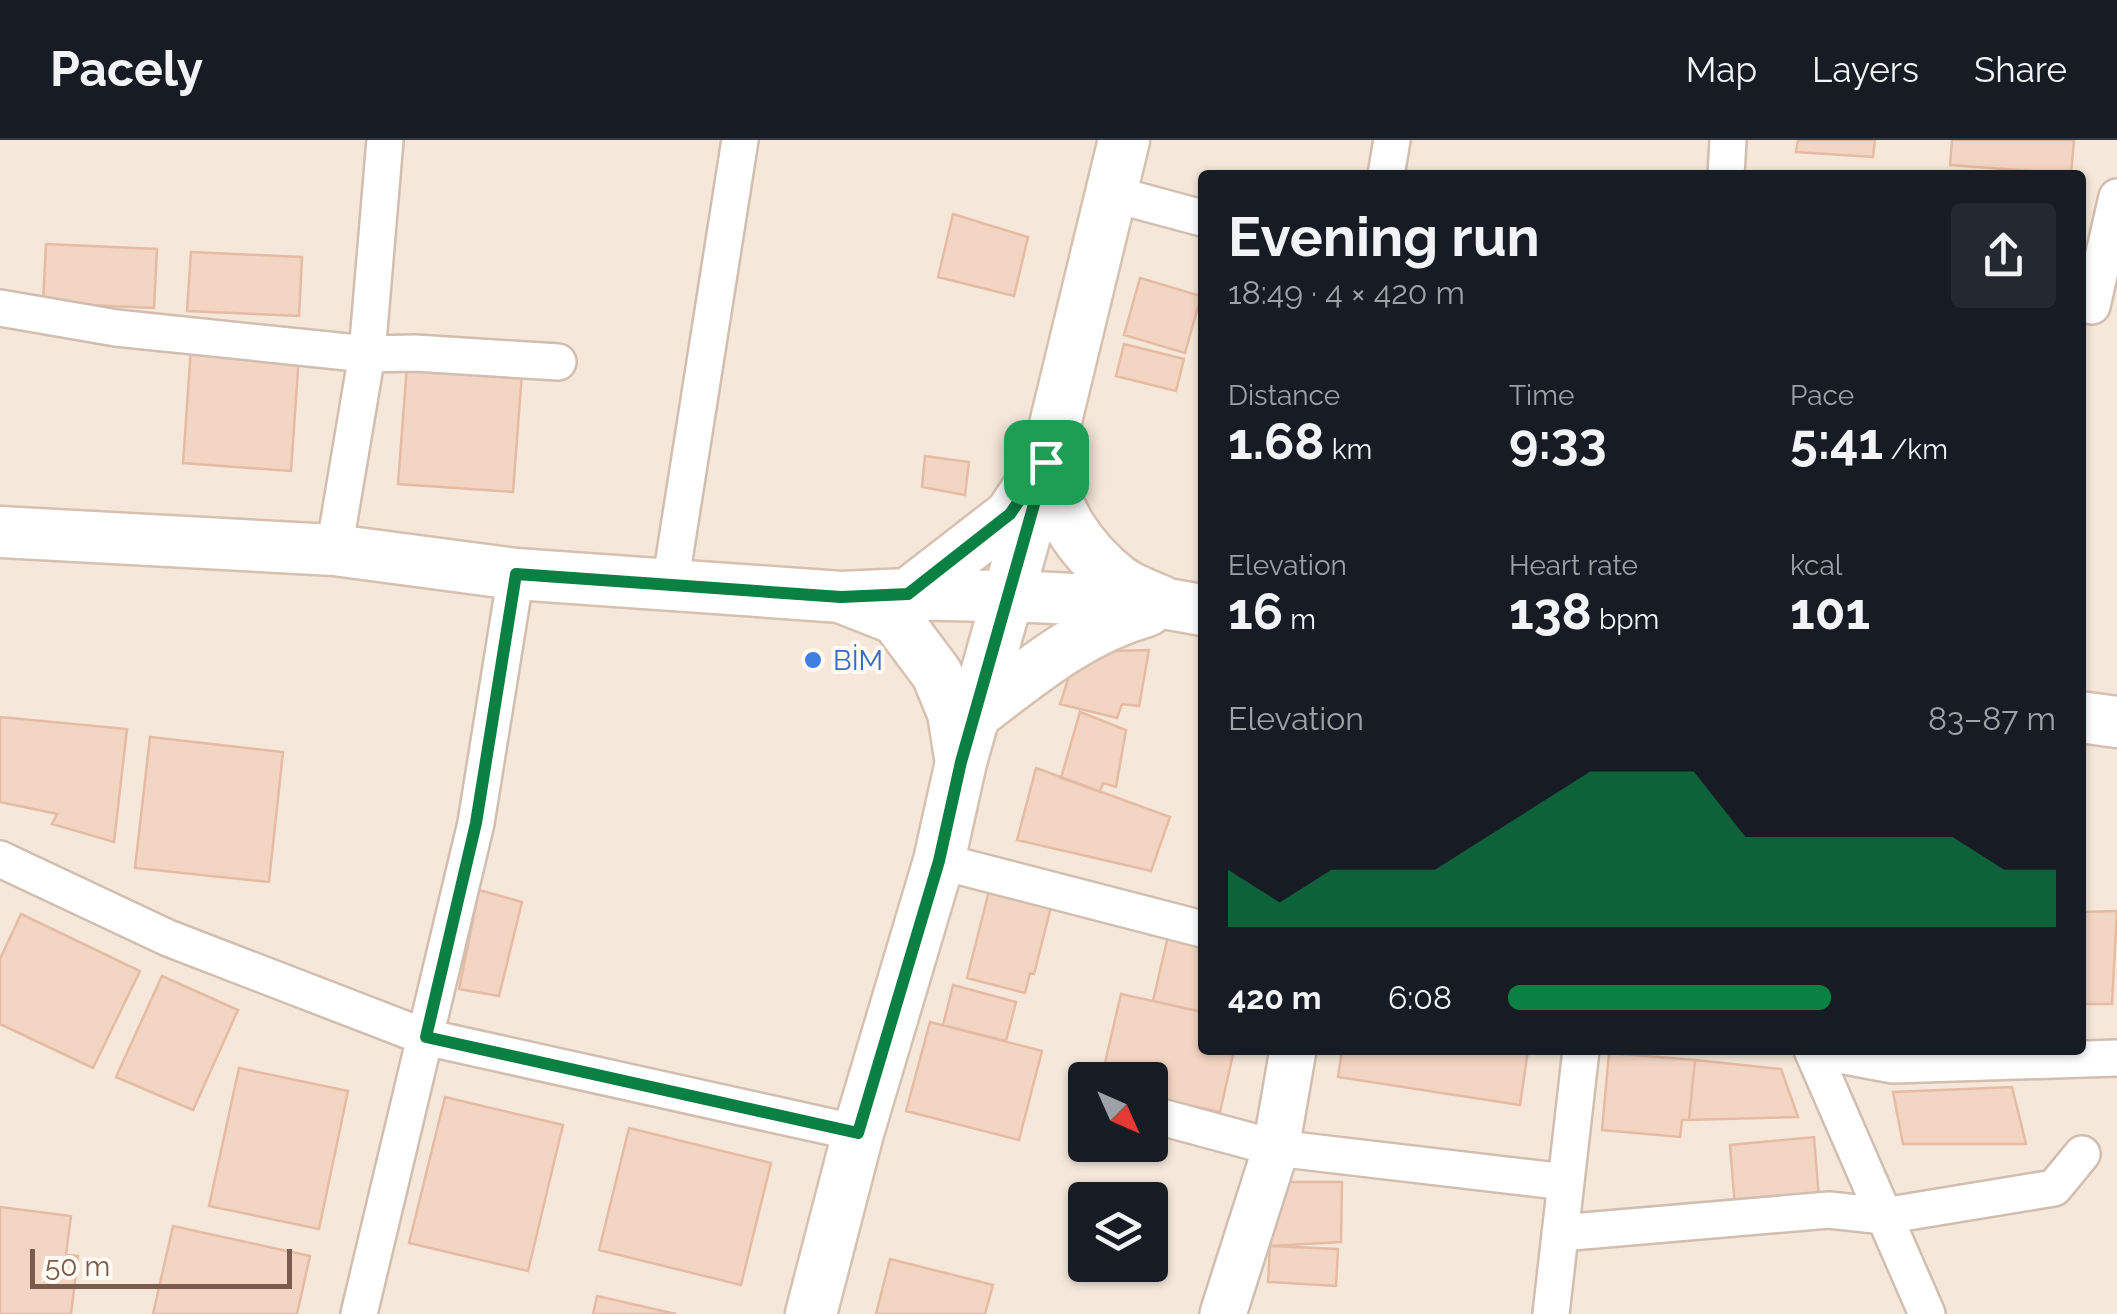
<!DOCTYPE html>
<html lang="en">
<head>
<meta charset="utf-8">
<style>
	body { margin:0; font-family:Raleway,sans-serif; background:#242831; color:#f1f3f6; height:100vh; display:flex; flex-direction:column; font-size:38px; white-space:nowrap }
	* { box-sizing:border-box; margin:0 }
	p { font-size:32px; color:#9ea1a6 }
	.icon { flex:none; width:55px; height:55px; fill:none; stroke:currentColor; stroke-width:2; stroke-linecap:round; stroke-linejoin:round }
	.map { position:relative; flex:1; overflow:hidden }
	.side { position:absolute; left:1198px; top:30px; width:888px; height:885px; display:flex; flex-direction:column; background:#171b24; border-radius:10px; box-shadow:0 2px 8px #0004 }
	.side>* { flex:none }
	.needle { width:65px; rotate:135deg }
	.buttons { position:absolute; left:1068px; top:922px; display:grid; gap:20px }
	.buttons a { display:grid; place-items:center; width:100px; height:100px; border-radius:10px; background:#171b24; box-shadow:0 2px 8px #0004; font-size:50px }
	.scale { position:absolute; left:30px; bottom:25px; width:262px; box-sizing:border-box; padding-left:10px; border:5px solid #7a5c4d; border-top:0; font-size:28px; line-height:35px; white-space:nowrap; color:#7a5c4d; -webkit-text-stroke:8px #fffaf3; paint-order:stroke }
	.pin { position:absolute; display:grid; place-items:center; width:85px; height:85px; color:#fff; margin:-42px; border-radius:20px; box-shadow:0 5px 15px #0006 }
	.round { display:grid; place-items:center; flex:none; width:105px; height:105px; border-radius:10px; background:#242831 }
	.overview { display:flex; align-items:center; justify-content:space-between; height:170px; padding:0 30px }
	h1 { font-size:55px; font-weight:700; line-height:75px }
	.stats { display:grid; grid-template-columns:repeat(3,1fr); gap:15px; height:170px; padding:10px 30px }
	.stats div { display:grid; align-content:center }
	.stats b { font-size:50px; font-weight:700 }
	.stats small { font-size:28px; font-weight:400 }
	.stats p { font-size:28px }
	.chart { height:280px; padding:20px 30px }
	.chart p { display:flex; justify-content:space-between }
	.chart svg { width:100%; height:180px; margin-top:10px; fill:#0b8043; opacity:.7 }
	ul { padding:0 30px; list-style:none; font-size:32px }
	li { display:grid; grid-template-columns:160px 120px 1fr; align-items:center; height:75px }
	li i { height:25px; border-radius:12px; background:#0b8043 }
	header { display:flex; align-items:center; gap:60px; box-sizing:border-box; height:140px; padding:0 50px; background:#171b24; border-bottom:2px solid #363941 }
	header strong { font-size:48px }
	nav { display:flex; gap:55px; margin-inline-start:auto; font-size:35px }
	.map>svg:first-child { display:block }
	.residential { fill:#f5e8da; fill-rule:evenodd }
	.building { fill:#f3d5c3; stroke:#e6bba3; stroke-width:2.5 }
	.lines { fill:none; stroke-linecap:round; stroke-linejoin:round }
	.minor-casing { stroke:#d1beb0; stroke-width:40 }
	.tertiary-casing { stroke:#d1beb0; stroke-width:50 }
	.secondary-casing { stroke:#d6c0b0; stroke-width:55 }
	.minor { stroke:#fff; stroke-width:35 }
	.tertiary { stroke:#fff; stroke-width:45 }
	.secondary { stroke:#fff; stroke-width:50 }
	.route-casing { stroke:#fff; stroke-width:20 }
	.route { stroke:#0b8043; stroke-width:12 }
	.shop-dot { fill:#3f7fe0; stroke:#fffaf3; stroke-width:4 }
	.labels { text-anchor:middle; dominant-baseline:central; stroke-width:8; stroke-linejoin:round; paint-order:stroke }
	.shop-label { font-size:28px; fill:#366cbe; stroke:#fffaf3; text-anchor:start }
</style>
</head>
<body>
<header>
<strong>Pacely</strong>
<nav><a>Map</a><a>Layers</a><a>Share</a></nav>
</header>
<div class="map">
<svg width="2117" height="1174" viewBox="0 0 2117 1174">
	<rect width="100%" height="100%" fill="#fdf6ec"/>
	<path class="residential" d="M0,0H2117V1174H0ZM1202,35H2080V910H1202ZM1085,940H1150V1005H1085ZM1085,1060H1150V1125H1085Z"/>
	<path class="building" d="M1798,0H1875L1873,17L1796,12Z
		M1952,0H2074L2071,34L1950,25Z
		M953,74L1028,97L1014,156L938,137Z
		M46,104L157,109L154,168L43,163Z
		M191,112L302,117L299,176L187,171Z
		M1140,138L1201,156L1185,213L1124,195Z
		M1124,204L1184,219L1176,251L1116,236Z
		M191,208L299,215L291,331L183,323Z
		M407,225L522,233L513,352L398,344Z
		M925,316L969,322L965,355L922,347Z
		M1149,510L1139,566L1122,564L1117,578L1060,564L1077,512Z
		M1080,572L1126,590L1116,647L1103,643L1100,652L1061,638Z
		M0,577L127,589L114,702L52,684L57,674L0,662Z
		M150,597L283,612L269,742L135,728Z
		M1036,628L1170,677L1151,731L1017,700Z
		M991,743L1053,759L1034,834L1030,833L1025,853L967,838Z
		M479,750L522,762L499,856L459,849Z
		M2117,771L2112,864H2080V772Z
		M21,774L140,831L93,928L0,884V819Z
		M1168,796L1202,804V872L1153,861Z
		M162,836L238,870L193,970L116,937Z
		M953,845L1016,862L1006,901L943,885Z
		M1121,854L1202,872V910H1234L1220,972L1150,957V940H1101Z
		M930,882L1042,911L1019,1000L906,971Z
		M1342,910H1528L1520,965L1338,937Z
		M1609,913L1695,920L1689,980H1682L1680,997L1602,990Z
		M1695,920L1781,929L1798,977L1689,980Z
		M239,928L348,951L319,1089L209,1066Z
		M2012,947L2026,1004H1903L1893,952Z
		M445,957L563,985L528,1131L409,1103Z
		M629,988L771,1023L741,1145L599,1110Z
		M1814,997L1819,1059L1735,1067L1730,1005Z
		M1270,1042H1342L1341,1102L1270,1106Z
		M0,1067L71,1076L66,1115L78,1116L71,1174H0Z
		M173,1086L310,1116L297,1174H153Z
		M1270,1106L1338,1109L1336,1146L1268,1142Z
		M890,1119L993,1145L985,1174H876Z
		M597,1156L676,1174H593Z"/>
	<g class="lines">
		<defs>
			<path id="minor" d="M1386,35L1392,0
				M1726,35L1728,0
				M1113,54L1202,78
				M2092,166L2117,57
				M0,168L116,188L367,214L415,213L558,222
				M334,410L367,214L385,0
				M670,445L740,0
				M0,719L168,798L425,897L858,993
				M939,721L1202,789
				M1812,910L1927,1174
				M1813,910L1893,925L2117,918
				M1150,974L1276,1008L1566,1042
				M1560,1093L1829,1070L1884,1076L2054,1048L2082,1014
				M359,1174L476,683L516,434
				M1551,1174L1581,910"/>
			<path id="tertiary" d="M1223,1174L1276,1008L1293,910"/>
			<path id="secondary" d="M1046,322C1055,371 1078,408 1118,440C1130,449 1147,455 1161,461
				M0,392L334,410L516,434L841,457L908,454L1034,457L1168,464L1202,470
				M908,454L1010,375L1035,338
				M845,459L896,479L937,534L953,573L960,617
				M977,573C1031,532 1080,490 1147,471
				M2080,577L2117,582
				M811,1174L858,993L939,721L961,622L1046,322L1124,0"/>
		</defs>
		<use href="#minor" class="minor-casing"/>
		<use href="#tertiary" class="tertiary-casing"/>
		<use href="#secondary" class="secondary-casing"/>
		<use href="#minor" class="minor"/>
		<use href="#tertiary" class="tertiary"/>
		<use href="#secondary" class="secondary"/>
	</g>
	<g class="lines">
		<defs>
			<path id="route" d="M1046,322L961,622L939,721L858,993L426,897L476,683L516,434L841,457L908,454L1010,374Z"/>
		</defs>
		<use href="#route" class="route-casing"/>
		<use href="#route" class="route"/>
	</g>
	<circle class="shop-dot" cx="813" cy="520" r="10"/>
	<g class="labels">
		<g class="shop-label">
			<text x="833" y="520">BİM</text>
		</g>
	</g>
</svg>
<div class="buttons">
<a><svg class="needle" viewBox="-14 -14 28 28"><path d="M0-13l5 13h-10z" fill="#e53935"/><path d="M0 13l5-13h-10z" fill="#9ea1a6"/></svg></a>
<a><svg class="icon" aria-label="layers" viewBox="0 0 24 24"><path d="M12 4l9 5-9 5-9-5zM3 14l9 5 9-5"/></svg></a>
</div>
<div class="scale">50 m</div>
<div class="pin" style="left:1046px;top:322px;background:#1e9e55"><svg class="icon" aria-label="arrive" viewBox="0 0 24 24"><path d="M6 21V4h12l-3 4 3 4H6"/></svg></div>
<section class="side">
<div class="overview"><div><h1>Evening run</h1><p>18:49 · 4 × 420 m</p></div><a class="round"><svg class="icon" aria-label="share" viewBox="0 0 24 24"><path d="M12 15V3M7 8l5-5 5 5M5 13v7h14v-7"/></svg></a></div>
<div class="stats">
<div><p>Distance</p><b>1.68<small> km</small></b></div>
<div><p>Time</p><b>9:33</b></div>
<div><p>Pace</p><b>5:41<small> /km</small></b></div>
</div>
<div class="stats">
<div><p>Elevation</p><b>16<small> m</small></b></div>
<div><p>Heart rate</p><b>138<small> bpm</small></b></div>
<div><p>kcal</p><b>101</b></div>
</div>
<div class="chart"><p><span>Elevation</span>83–87 m</p>
<svg viewBox="0 0 160 44" preserveAspectRatio="none"><path d="M0 44V30L10 38L20 30L30 30L40 30L50 22L60 14L70 6L80 6L90 6L100 22L110 22L120 22L130 22L140 22L150 30L160 30V44z"/></svg>
</div>
<ul>
<li><b>420 m</b>6:08<i style="width:59%"></i></li>
</ul>
</section>
</div>
</body>
</html>
